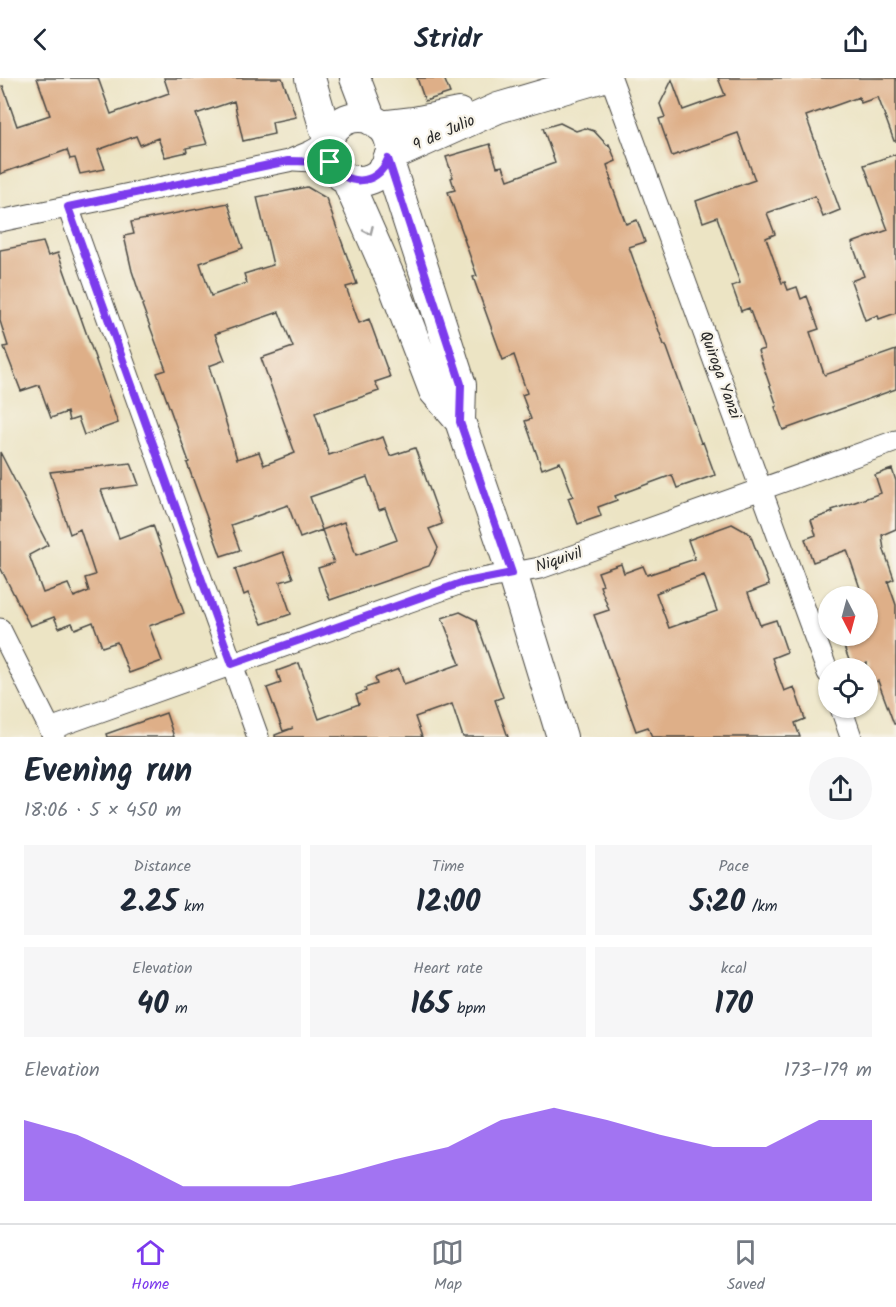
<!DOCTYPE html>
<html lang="en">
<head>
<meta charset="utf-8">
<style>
	body { margin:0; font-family:Kalam,sans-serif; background:#f6f6f7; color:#1f2937; height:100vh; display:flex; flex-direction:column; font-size:22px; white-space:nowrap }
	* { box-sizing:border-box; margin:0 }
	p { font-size:20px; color:#747a83 }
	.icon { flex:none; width:33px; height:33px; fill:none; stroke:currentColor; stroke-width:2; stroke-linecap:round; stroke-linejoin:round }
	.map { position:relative; height:659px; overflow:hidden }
	.details { display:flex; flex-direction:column; background:#fff; flex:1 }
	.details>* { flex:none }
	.needle { width:39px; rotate:174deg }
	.buttons { position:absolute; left:818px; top:508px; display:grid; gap:12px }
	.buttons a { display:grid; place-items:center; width:60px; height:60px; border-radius:50%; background:#fff; box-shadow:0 2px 4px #0004; font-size:30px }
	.pin { position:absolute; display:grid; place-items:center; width:51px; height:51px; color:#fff; margin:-26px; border:3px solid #fff; border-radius:50%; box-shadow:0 2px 6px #0007 }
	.round { display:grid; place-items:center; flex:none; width:63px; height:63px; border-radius:32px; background:#f6f6f7 }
	.head { display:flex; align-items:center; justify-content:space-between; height:102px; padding:0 24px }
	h1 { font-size:33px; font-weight:700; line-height:45px }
	.figures { display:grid; grid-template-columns:repeat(3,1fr); gap:9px; height:102px; padding:6px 24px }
	.figures div { display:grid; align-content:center; border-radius:0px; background:#f6f6f7; text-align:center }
	.figures b { font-size:30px; font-weight:700 }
	.figures small { font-size:16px; font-weight:400 }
	.figures p { font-size:16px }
	.chart { height:168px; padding:12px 24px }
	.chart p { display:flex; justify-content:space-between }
	.chart svg { width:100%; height:108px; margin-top:6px; fill:#7c3aed; opacity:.7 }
	header { display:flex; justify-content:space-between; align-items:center; height:78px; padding:0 24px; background:#fff; font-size:27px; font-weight:700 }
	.dock { display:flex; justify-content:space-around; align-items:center; height:84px; border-top:2px solid #e0e1e3; background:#fff; font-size:16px; color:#747a83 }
	.dock a { display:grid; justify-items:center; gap:3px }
	.dock .selected { color:#7c3aed }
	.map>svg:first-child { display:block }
	.building { fill:#deaf88; fill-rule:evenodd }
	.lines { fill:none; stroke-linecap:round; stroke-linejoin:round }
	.street-casing { stroke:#484742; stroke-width:23 }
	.secondary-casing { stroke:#484742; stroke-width:32 }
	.street { stroke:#fff; stroke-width:21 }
	.secondary { stroke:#fff; stroke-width:30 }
	.oneway { stroke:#a0a0a0 }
	.route-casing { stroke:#fff; stroke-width:12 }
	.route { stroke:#7c3aed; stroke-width:8 }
	.labels { text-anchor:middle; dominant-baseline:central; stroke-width:4.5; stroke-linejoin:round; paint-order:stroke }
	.street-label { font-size:16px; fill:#2b2b2b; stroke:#f7f3e8 }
</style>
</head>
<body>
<header><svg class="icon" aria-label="back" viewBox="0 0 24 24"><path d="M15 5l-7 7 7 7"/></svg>Stridr<svg class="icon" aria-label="share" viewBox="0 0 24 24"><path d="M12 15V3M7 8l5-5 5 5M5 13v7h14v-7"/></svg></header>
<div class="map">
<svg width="896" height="659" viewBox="0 0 896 659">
	<rect width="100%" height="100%" fill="#f7f3e8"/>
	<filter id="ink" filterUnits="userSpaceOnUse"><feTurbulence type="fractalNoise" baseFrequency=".0167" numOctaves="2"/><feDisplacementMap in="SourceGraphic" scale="12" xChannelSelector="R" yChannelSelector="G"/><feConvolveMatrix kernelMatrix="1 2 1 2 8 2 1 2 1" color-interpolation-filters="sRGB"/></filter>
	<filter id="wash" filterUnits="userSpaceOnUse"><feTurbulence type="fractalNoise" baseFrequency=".008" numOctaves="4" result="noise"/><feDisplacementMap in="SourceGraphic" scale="24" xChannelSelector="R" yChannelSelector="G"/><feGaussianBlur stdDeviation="1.35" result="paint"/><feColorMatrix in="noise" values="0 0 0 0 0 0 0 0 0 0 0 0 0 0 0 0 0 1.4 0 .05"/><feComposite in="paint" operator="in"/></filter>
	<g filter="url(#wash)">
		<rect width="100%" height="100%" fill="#ece4c4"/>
		<g id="blocks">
			<path class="building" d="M37,0H98L111,36L169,15L164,0H282L296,39L272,44L274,56L243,63L234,23L196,36L207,66L186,70L187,74L165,79L158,60L140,67L136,58L98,72L105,91L80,96L75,80L70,81L67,72L0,96V9L3,8L17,48L50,37Z
				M417,0H444L450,15L425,23Z
				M718,0H896V63H894L878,19L861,25L859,19L806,38L840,132L823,139L815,118L767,135L775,156L766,160L782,205L785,204L788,212L797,209L801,221L807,218L819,251L810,254L824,296L825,297L896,272V311L783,352L775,329L777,328L758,273L764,271L749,230L741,233L732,208L740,205L717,139L703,144L696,123L755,102L738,55L672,78L659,41L665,39L660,26L672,2L683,32L725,17Z
				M560,45L576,53L585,50L594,53L607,67L609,66L616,83L607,87L612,102H610L626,146L637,142L645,164L629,169L664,267H666L701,365L703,364L715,397L677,410L672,397L615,418L617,422L598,429L601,438L578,446L568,420L573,418L560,384L542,391L525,343L531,341L522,317L527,315L514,277L503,282L473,199L477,198L464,161H465L448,114L455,112L451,100L453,99L446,79L490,66L497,89L503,88L508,102L555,85L543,50Z
				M896,76V235L879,241L878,237L865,242L851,203L864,198L852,165L888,152L864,87Z
				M307,109L326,120L357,206L346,209L359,245L369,241L390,299L375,304L379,313L315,335L329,377L383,359L390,378L415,370L442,446L429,451L438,470L429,488L330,522L318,490L334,485L322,452L300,460L288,427L231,447L240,472L221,478L187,385L189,384L157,295L166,292L142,227L143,226L132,193L124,158L134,156L131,144L228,125L243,170L200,185L211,218L247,205L244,196L273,187L257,119ZM279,234L293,269L261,280L295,375L264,387L259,374L237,381L209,288L225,282L215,256ZM367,399L379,432L385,430L397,462L356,477L344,444L322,452L310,419Z
				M43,164L48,178L58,175L118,345L84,357L78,340L69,343L67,334L51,340L39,307L21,313L4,269L8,268L0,243V172Z
				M0,374L48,467L29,477L43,515L68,506L74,519L89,513L85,500L95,497L80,451L70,456L50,394L131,385L139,407L101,412L119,460L153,447L184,535L149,548L162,583L129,595L117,564L102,569L93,544L75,551L72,545L59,550L54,539L30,548L0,489Z
				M892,391L896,403V451L882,457L884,472L894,501L888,504L896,527V646H894L878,603L867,607V585L852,590L840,558H867V519H863L847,472L813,484L805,461L816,457L811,442L833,434L832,432L881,415L875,397Z
				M732,446L750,456L769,507L748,515L760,547L776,542L787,574L772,580L784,613L794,609L805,641L795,645L800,659H652L648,649L636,653L594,537L609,532L600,508L603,507L598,494L621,486L624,495L643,488L647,497L695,481L688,462ZM704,497L717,533L669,550L656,515Z
				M283,474L293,500L280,504L291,536L262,546L248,515L244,517L235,491Z
				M460,534L476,542L503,619L495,622L508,659H463L452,626L415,639L422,659H275V657L293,650L283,653L267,610L281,605L277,593L299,585L319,641L359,626L356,617L366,613L365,610L377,606L375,600L399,591L404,606L460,586L442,540Z
				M166,635L174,659H107L106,656Z"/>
		</g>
	</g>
	<g filter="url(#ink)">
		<use href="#blocks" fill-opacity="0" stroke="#484742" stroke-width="1.5"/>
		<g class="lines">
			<defs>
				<path id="street" d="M611,0L828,595
					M294,82L330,84
					M68,129L258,659
					M0,143L288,83L310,74L328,64
					M0,551L54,659
					M841,630L851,659
					M50,651L461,505L540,490L896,363"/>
				<path id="secondary" d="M310,0L328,62
					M355,0L371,42
					M327 71a32 32 0 1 1 64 0a32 32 0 1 1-64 0Z
					M380,48L414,44L459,35
					M389,79L498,30L600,0
					M388,81L461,307L460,343L512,495L562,659
					M346,100L395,211L434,313L460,343"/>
			</defs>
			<use href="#street" class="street-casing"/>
			<use href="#secondary" class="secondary-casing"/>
			<use href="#street" class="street"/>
			<use href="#secondary" class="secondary"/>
		</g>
		<defs><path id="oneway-chevron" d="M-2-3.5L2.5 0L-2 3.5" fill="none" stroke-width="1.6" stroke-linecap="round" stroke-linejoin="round" transform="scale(1.5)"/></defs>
		<use class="oneway" href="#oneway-chevron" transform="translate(369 153) rotate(66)"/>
	</g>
	<g class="lines" filter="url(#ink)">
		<defs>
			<path id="route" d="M388,81L461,306L460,344L512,495L461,505L232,586L68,129L288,83L330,84C345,109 377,109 388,81Z"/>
		</defs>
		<use href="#route" class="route-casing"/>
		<use href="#route" class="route"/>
	</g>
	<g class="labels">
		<g class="street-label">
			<text transform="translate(444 55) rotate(-24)">9 de Julio</text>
			<text transform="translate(720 297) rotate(70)">Quiroga Yanzi</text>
			<text transform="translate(559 482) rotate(-18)">Niquivil</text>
		</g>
	</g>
</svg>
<div class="buttons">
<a><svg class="needle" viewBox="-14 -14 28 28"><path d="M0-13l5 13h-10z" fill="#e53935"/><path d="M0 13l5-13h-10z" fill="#747a83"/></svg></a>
<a><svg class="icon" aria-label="locate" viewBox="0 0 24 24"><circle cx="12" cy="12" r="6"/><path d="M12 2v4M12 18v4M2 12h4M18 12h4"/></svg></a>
</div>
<div class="pin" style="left:330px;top:84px;background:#1e9e55"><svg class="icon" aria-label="arrive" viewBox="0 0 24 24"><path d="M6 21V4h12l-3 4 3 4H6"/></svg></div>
</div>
<section class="details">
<div class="head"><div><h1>Evening run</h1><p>18:06 · 5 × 450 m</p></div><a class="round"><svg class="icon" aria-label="share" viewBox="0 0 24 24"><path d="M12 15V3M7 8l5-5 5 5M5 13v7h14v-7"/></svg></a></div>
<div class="figures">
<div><p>Distance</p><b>2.25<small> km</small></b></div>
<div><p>Time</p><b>12:00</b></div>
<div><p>Pace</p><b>5:20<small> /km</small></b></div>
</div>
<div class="figures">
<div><p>Elevation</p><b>40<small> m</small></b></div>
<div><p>Heart rate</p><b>165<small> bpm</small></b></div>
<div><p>kcal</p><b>170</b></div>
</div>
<div class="chart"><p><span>Elevation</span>173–179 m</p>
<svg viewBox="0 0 160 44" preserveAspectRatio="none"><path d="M0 44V11L10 17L20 27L30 38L40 38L50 38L60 33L70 27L80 22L90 11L100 6L110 11L120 17L130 22L140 22L150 11L160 11V44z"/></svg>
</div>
</section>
<nav class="dock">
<a class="selected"><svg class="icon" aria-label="home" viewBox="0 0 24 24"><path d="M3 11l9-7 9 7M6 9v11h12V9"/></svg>Home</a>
<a><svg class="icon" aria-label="map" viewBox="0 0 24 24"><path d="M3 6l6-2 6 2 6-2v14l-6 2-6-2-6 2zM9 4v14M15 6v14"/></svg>Map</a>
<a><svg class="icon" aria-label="saved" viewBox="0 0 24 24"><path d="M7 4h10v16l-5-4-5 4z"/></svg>Saved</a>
</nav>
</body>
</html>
